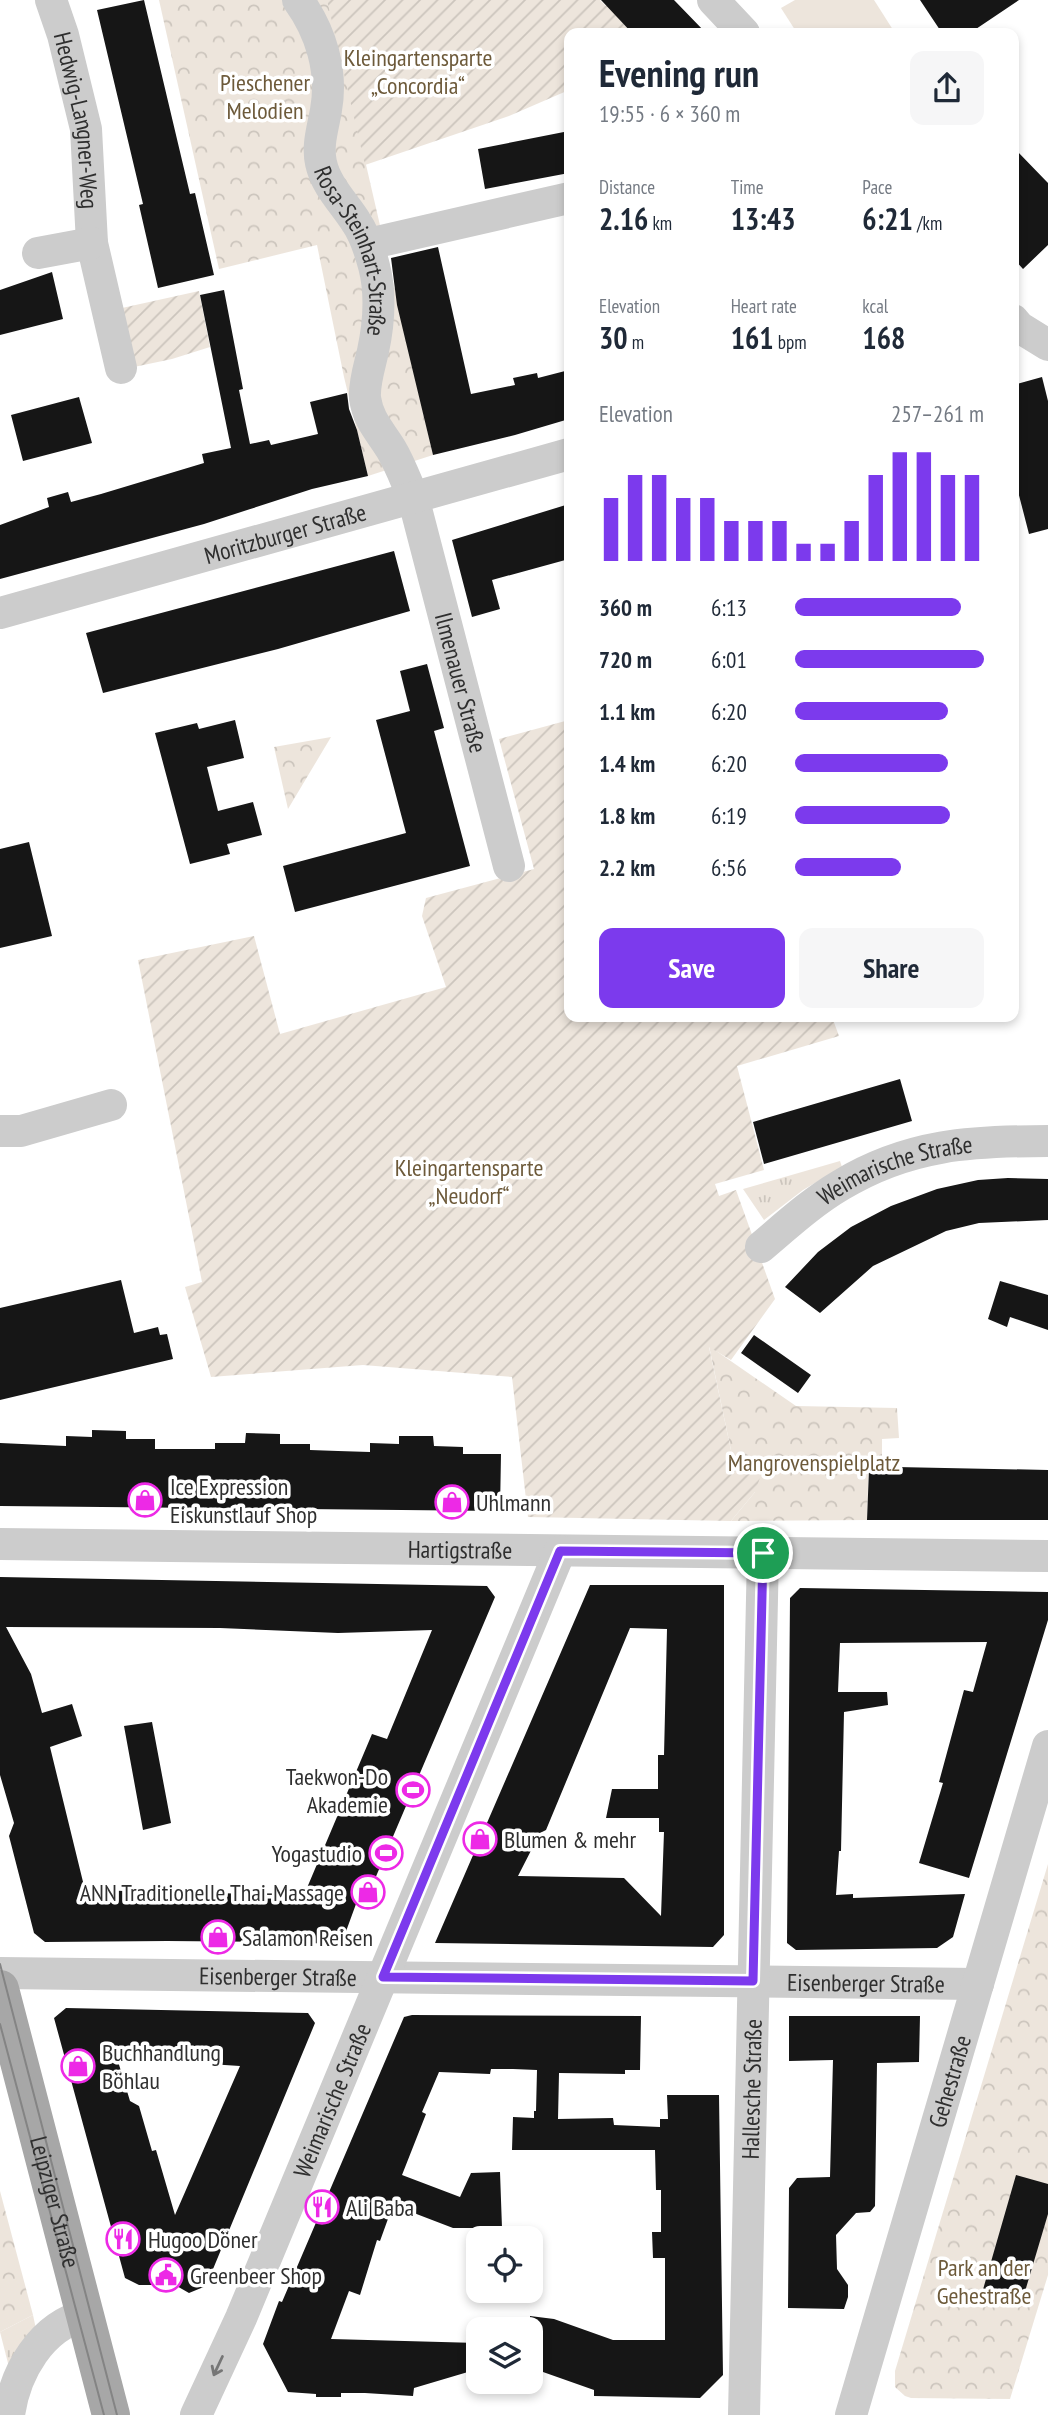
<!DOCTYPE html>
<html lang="en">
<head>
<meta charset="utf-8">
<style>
	body { margin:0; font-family:"PT Sans Narrow",sans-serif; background:#f6f6f7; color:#1f2937; height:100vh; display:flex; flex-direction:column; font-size:26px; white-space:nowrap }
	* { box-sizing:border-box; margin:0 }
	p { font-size:23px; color:#747a83 }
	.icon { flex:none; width:38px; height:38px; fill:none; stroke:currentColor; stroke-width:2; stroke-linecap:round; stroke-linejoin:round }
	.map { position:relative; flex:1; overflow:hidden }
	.drawer { position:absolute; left:564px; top:28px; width:455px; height:994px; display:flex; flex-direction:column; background:#fff; border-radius:14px; box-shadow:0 4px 10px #0003 }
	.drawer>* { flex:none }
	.fabs { position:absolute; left:466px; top:2226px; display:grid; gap:14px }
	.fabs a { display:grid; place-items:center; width:77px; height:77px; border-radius:14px; background:#fff; box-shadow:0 4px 10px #0003; font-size:35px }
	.pin { position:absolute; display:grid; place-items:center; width:60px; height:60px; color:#fff; margin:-30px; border:4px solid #fff; border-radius:50%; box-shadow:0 2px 7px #0007 }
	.round { display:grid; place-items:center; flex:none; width:74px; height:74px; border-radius:14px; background:#f6f6f7 }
	.overview { display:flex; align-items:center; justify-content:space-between; height:119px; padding:0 35px }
	h1 { font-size:38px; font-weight:800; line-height:52px }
	.figures { display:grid; grid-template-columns:repeat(3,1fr); gap:10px; height:119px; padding:7px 35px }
	.figures div { display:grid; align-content:center }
	.figures b { font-size:30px; font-weight:800 }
	.figures small { font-size:19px; font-weight:400 }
	.figures p { font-size:19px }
	.chart { height:196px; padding:14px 35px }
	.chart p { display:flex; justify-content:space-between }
	.chart svg { width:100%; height:126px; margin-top:7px; stroke:#7c3aed; stroke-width:6 }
	.button { display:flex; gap:14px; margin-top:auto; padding:14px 35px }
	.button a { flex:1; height:80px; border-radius:14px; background:#7c3aed; color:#fff; font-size:28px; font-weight:800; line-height:80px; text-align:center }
	.button a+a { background:#f6f6f7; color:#1f2937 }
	ul { padding:0 35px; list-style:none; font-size:23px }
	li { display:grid; grid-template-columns:112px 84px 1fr; align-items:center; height:52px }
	li i { height:18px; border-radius:9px; background:#7c3aed }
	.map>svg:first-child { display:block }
	.grass { fill:url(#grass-tufts) }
	.park { fill:url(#park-crowns) }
	.garden { fill:url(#garden-furrows) }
	.pitch { fill:#ede5dc }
	.building { fill:#161616; fill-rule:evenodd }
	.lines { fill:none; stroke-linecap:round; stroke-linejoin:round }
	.minor { stroke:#ccc; stroke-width:32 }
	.major { stroke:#a7a7a7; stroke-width:38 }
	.tram { stroke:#848484; stroke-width:2 }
	.oneway { stroke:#767676 }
	.route-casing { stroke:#fff; stroke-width:14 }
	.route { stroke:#7c3aed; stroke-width:9 }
	.labels { text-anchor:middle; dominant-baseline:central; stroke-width:7; stroke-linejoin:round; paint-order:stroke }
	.park-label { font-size:24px; fill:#6d5a3a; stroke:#fff }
	.street-label { font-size:24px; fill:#2f2f2f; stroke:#fff }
	.poi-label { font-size:24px; fill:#2f2f2f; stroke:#fff; text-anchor:start }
</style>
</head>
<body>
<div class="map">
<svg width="1048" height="2415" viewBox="0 0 1048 2415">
	<defs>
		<pattern id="grass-tufts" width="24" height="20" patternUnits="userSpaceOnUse" patternTransform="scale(1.75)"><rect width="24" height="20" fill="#ede5dc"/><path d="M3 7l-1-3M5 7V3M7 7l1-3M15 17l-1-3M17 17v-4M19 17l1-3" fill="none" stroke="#ccc5bd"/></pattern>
		<pattern id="park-crowns" width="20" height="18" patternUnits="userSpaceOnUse" patternTransform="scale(1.75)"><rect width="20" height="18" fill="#ede5dc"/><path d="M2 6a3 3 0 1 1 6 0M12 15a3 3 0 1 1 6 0" fill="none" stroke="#ccc5bd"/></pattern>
		<pattern id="garden-furrows" width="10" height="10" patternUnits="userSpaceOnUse" patternTransform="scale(1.75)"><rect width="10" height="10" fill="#ede5dc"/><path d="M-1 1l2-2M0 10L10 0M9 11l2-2" fill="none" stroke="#ccc5bd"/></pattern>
	</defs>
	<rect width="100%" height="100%" fill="#fff"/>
	<path class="grass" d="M840,1161L842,1167L803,1190L764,1220L743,1189Z
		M33,2315L36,2329L10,2371L0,2332Z"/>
	<path class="park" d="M159,0H328L433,455L368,476L344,377L317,245L219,269Z
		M331,737L288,809L274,747Z
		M709,1346L796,1406L897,1408L899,1438L882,1439V1456L869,1457L867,1520L731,1521L755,1492L732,1455Z
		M1048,1864V2275L1010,2399L911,2398L905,2396L895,2387V2371Z
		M0,2191L33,2315L0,2332Z"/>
	<path class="garden" d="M327,0H600L606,6L612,1L618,18L632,33H569V90L509,116L365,165Z
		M199,291L210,347L172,359L134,367L122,308Z
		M569,720V1017H832L839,1036L737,1066L764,1170L715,1184L719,1196L736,1190L775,1299L731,1360L709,1347L732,1455L762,1472L755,1492L731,1521L528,1517L512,1377L363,1365L211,1377L185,1287L202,1282L138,960L254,936L280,1034L446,987L422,916L426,898L534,869L499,739Z"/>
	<path class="pitch" d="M795,0H874L895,33H797L781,8Z"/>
	<path class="building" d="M144,0L190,194L195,193L214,275L158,288L139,205L143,204L97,10Z
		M601,0H674L706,33H632Z
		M920,0H1019L970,33H942Z
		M569,131V173L485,189L478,149Z
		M1013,147L1048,183V245L1023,269L1013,258Z
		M438,247L471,394L515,385L513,378L537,373L538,378L569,370V419L515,435L433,455L397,305L391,258Z
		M52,272L63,319L0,335V290Z
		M224,290L243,389L239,390L250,444L269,440L271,445L318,434L310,402L347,393L349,409L357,430L368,476L312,489L204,524L0,579V525L49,507L47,498L68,492L71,502L101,494L204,463L202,454L231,448L200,295Z
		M1042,377L1048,401V529L1029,534L1013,472V385Z
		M79,397L92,443L23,461L11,415Z
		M569,504V559L492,580L500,609L472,617L452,540Z
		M394,551L410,611L278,649L103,693L86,633Z
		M427,664L444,728L434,731L470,866L295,912L283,866L406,833L376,720L410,711L400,671Z
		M235,720L244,758L207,767L218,811L253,802L262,835L227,844L230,854L190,864L155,733L197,723L199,729Z
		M29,842L52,936L0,948V849Z
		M900,1079L912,1121L764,1164L753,1122Z
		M1008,1178L1048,1179V1220L979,1223L946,1231L873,1266L820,1313L785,1287L818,1252L851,1227L891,1206L937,1189L978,1180Z
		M121,1280L134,1333L158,1327L160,1335L167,1334L173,1359L0,1400V1308Z
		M1000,1281L1048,1295V1330L1010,1317L1007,1327L988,1319Z
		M754,1335L811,1375L798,1393L741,1353Z
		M92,1430L126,1431V1439H155V1449H215V1443H245L246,1433L280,1434V1444H310V1450L338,1451L370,1452V1443L399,1444V1436H433L434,1446L463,1447V1454H501L500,1511L0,1506V1443L66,1446V1436L92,1437Z
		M896,1467L1048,1470V1520H867L869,1469Z
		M0,1577L487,1586L495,1597L363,1907L356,1904L341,1945L298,1942L167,1941L45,1942L34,1933L9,1836L14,1823L0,1775ZM6,1627L220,1628L338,1633L432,1630L387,1739L372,1734L304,1895L85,1890L50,1747L82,1736L72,1704L42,1713L31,1674Z
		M590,1585H724V1935L713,1947L435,1943ZM630,1628L667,1629L664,1755H658V1789H612L606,1818H659V1832H664L661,1916L624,1878L518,1876L540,1833L546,1830Z
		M800,1588L1048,1592V1620L969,1878L919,1863L943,1783L939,1782L964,1690L973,1692L987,1642L840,1643L838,1692H887L888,1705L844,1712L841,1851H839L836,1895L853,1894V1898L965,1894L953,1937L937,1948L796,1950L787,1943L790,1598Z
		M152,1722L171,1823L143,1830L124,1726Z
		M66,2008L308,2013L315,2023L206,2286L189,2293L175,2285H139L125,2278L54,2018ZM117,2058L240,2066L175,2215L156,2150L152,2151L139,2106L130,2101Z
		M412,2015L641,2016L640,2070H625V2074L559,2073L558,2119L613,2118L614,2125L660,2127V2119H668L667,2095H719L723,2375L700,2398L594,2396V2390L543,2372H530V2316L554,2319L613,2340H665V2258H653L652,2232H661V2190H656L655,2150H512L513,2117L534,2118V2111H536L537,2070L513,2069H491L490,2074L439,2072L422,2112L426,2114L402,2175L460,2197L471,2173L500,2172L502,2228H453L393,2205L380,2241L377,2240L360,2295L349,2291L331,2339L478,2343V2369L414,2388L413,2396L365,2393H341V2397H316V2394L288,2392L263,2344L279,2301L282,2302L404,2017Z
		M789,2016H920L919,2062L877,2063L875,2206L870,2212L856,2213L836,2235L837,2269L848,2285V2297L844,2309L788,2308L789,2188L797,2178L830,2177L833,2060L789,2061Z
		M1016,2175L1048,2184V2214L1021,2305L982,2293Z"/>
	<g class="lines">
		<g class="minor">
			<path id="s1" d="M51,0L63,35L86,129L92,243L121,368"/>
			<path id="s2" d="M298,0C321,32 333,71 326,110C323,128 317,145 321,163C326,186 344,203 356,222C365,235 370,251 374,266C381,293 379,323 373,351C370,365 364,382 365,398C368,420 380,431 391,449C400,464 406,481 413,497L509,866"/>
			<path d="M713,0L744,33"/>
			<path d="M368,244L569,198"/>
			<path d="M38,253L92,243"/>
			<path d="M1013,320L1019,327L1048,345"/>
			<path id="s3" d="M0,613L569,454"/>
			<path d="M0,1131H21L111,1105"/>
			<path id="s4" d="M761,1247C787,1225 812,1202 841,1185C909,1144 972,1141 1048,1141"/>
			<path id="s5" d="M0,1544L1048,1556"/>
			<path id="s6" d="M0,1973L978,1984"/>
			<path d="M9,2415C15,2372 41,2326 86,2315"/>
			<path id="s7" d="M196,2415L241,2318L560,1551"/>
			<path id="s8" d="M744,2415L763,1553"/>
			<path id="s9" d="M851,2415L1048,1746"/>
		</g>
		<path class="major" id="s10" d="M0,1989L111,2415"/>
		<path class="tram" d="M0,1964L117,2415
			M0,2024L104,2415"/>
	</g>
	<defs><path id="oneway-shaft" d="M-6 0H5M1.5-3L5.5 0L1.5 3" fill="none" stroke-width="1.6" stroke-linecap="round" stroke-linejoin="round" transform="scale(1.75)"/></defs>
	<use class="oneway" href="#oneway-shaft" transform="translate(218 2366) rotate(115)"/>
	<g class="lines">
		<defs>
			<path id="route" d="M560,1551L763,1553L753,1981L383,1977Z"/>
		</defs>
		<use href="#route" class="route-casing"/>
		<use href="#route" class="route"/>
	</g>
	<defs>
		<symbol id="shop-ring" viewBox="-11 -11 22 22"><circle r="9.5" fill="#fff" stroke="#ed29e6" stroke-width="1.5"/><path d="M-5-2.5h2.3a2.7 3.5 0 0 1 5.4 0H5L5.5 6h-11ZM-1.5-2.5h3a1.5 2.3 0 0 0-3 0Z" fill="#ed29e6"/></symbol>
		<symbol id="stadium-ring" viewBox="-11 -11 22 22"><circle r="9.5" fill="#fff" stroke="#ed29e6" stroke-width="1.5"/><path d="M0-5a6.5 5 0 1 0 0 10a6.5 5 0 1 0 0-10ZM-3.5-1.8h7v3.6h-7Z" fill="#ed29e6"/></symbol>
		<symbol id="restaurant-ring" viewBox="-11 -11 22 22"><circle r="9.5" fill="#fff" stroke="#ed29e6" stroke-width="1.5"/><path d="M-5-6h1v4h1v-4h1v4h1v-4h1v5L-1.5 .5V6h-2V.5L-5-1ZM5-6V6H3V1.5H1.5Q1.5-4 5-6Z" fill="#ed29e6"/></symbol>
		<symbol id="civic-ring" viewBox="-11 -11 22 22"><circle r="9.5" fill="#fff" stroke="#ed29e6" stroke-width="1.5"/><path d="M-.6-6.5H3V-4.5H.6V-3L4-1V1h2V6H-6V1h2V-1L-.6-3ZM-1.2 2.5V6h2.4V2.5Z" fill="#ed29e6"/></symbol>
	</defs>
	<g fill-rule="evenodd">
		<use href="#shop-ring" x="126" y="1481" width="38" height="38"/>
		<use href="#shop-ring" x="433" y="1483" width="38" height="38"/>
		<use href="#stadium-ring" x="394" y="1771" width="38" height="38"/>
		<use href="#shop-ring" x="461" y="1820" width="38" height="38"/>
		<use href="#stadium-ring" x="367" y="1834" width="38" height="38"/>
		<use href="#shop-ring" x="349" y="1873" width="38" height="38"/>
		<use href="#shop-ring" x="199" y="1918" width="38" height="38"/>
		<use href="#shop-ring" x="59" y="2047" width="38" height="38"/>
		<use href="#restaurant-ring" x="303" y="2188" width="38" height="38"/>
		<use href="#restaurant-ring" x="104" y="2220" width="38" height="38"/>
		<use href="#civic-ring" x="147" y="2256" width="38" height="38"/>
	</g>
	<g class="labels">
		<g class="park-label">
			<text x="418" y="57">Kleingartensparte<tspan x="418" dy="28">„Concordia“</tspan></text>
			<text x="265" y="82">Pieschener<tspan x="265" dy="28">Melodien</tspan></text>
			<text x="469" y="1167">Kleingartensparte<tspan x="469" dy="28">„Neudorf“</tspan></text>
			<text x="814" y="1462">Mangrovenspielplatz</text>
			<text x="984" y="2267">Park an der<tspan x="984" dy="28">Gehestraße</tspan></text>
		</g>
		<g class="street-label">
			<text stroke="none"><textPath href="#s1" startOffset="124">Hedwig-Langner-Weg</textPath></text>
			<text stroke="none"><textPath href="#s2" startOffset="266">Rosa-Steinhart-Straße</textPath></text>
			<text stroke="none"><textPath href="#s3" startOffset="296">Moritzburger Straße</textPath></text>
			<text stroke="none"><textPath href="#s2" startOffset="723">Ilmenauer Straße</textPath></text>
			<text stroke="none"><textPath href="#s4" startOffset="158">Weimarische Straße</textPath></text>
			<text stroke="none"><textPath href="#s5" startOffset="460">Hartigstraße</textPath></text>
			<text stroke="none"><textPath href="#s6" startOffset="278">Eisenberger Straße</textPath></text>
			<text stroke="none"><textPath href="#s6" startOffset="866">Eisenberger Straße</textPath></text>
			<text stroke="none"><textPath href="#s9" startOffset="348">Gehestraße</textPath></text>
			<text stroke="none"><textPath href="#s8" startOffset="326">Hallesche Straße</textPath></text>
			<text stroke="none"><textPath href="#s7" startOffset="343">Weimarische Straße</textPath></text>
			<text stroke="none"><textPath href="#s10" startOffset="220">Leipziger Straße</textPath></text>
		</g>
		<g class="poi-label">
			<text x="170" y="1486">Ice Expression<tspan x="170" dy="28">Eiskunstlauf Shop</tspan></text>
			<text x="476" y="1502">Uhlmann</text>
			<text x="388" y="1776" text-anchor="end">Taekwon-Do<tspan x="388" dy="28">Akademie</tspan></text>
			<text x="504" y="1839">Blumen &amp; mehr</text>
			<text x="362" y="1853" text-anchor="end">Yogastudio</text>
			<text x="344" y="1892" text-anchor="end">ANN Traditionelle Thai-Massage</text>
			<text x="242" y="1937">Salamon Reisen</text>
			<text x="102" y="2052">Buchhandlung<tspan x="102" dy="28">Böhlau</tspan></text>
			<text x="346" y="2207">Ali Baba</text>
			<text x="148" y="2239">Hugoo Döner</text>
			<text x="190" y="2275">Greenbeer Shop</text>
		</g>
	</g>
</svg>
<div class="fabs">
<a><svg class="icon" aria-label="locate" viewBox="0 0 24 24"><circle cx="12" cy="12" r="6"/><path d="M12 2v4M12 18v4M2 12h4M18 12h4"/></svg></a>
<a><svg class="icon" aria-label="layers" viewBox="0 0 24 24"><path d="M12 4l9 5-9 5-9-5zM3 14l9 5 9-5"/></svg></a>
</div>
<div class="pin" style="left:763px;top:1553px;background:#1e9e55"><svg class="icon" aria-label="arrive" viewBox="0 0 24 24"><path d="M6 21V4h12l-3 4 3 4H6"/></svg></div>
<section class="drawer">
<div class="overview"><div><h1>Evening run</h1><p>19:55 · 6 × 360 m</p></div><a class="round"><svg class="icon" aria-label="share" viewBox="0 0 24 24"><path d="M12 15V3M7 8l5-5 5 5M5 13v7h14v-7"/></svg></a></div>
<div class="figures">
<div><p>Distance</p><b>2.16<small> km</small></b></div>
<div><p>Time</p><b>13:43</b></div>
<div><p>Pace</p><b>6:21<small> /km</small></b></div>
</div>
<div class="figures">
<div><p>Elevation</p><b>30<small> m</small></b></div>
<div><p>Heart rate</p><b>161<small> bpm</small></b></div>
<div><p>kcal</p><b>168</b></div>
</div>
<div class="chart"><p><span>Elevation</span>257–261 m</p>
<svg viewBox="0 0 160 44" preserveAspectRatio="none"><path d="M5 44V22M15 44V14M25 44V14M35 44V22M45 44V22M55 44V30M65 44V30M75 44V30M85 44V38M95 44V38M105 44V30M115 44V14M125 44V6M135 44V6M145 44V14M155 44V14"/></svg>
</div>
<ul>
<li><b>360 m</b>6:13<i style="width:88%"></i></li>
<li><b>720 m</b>6:01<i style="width:100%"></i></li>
<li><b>1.1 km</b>6:20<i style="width:81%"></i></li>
<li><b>1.4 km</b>6:20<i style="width:81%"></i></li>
<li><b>1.8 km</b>6:19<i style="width:82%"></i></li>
<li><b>2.2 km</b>6:56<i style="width:56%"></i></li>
</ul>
<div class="button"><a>Save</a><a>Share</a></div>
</section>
</div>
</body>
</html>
